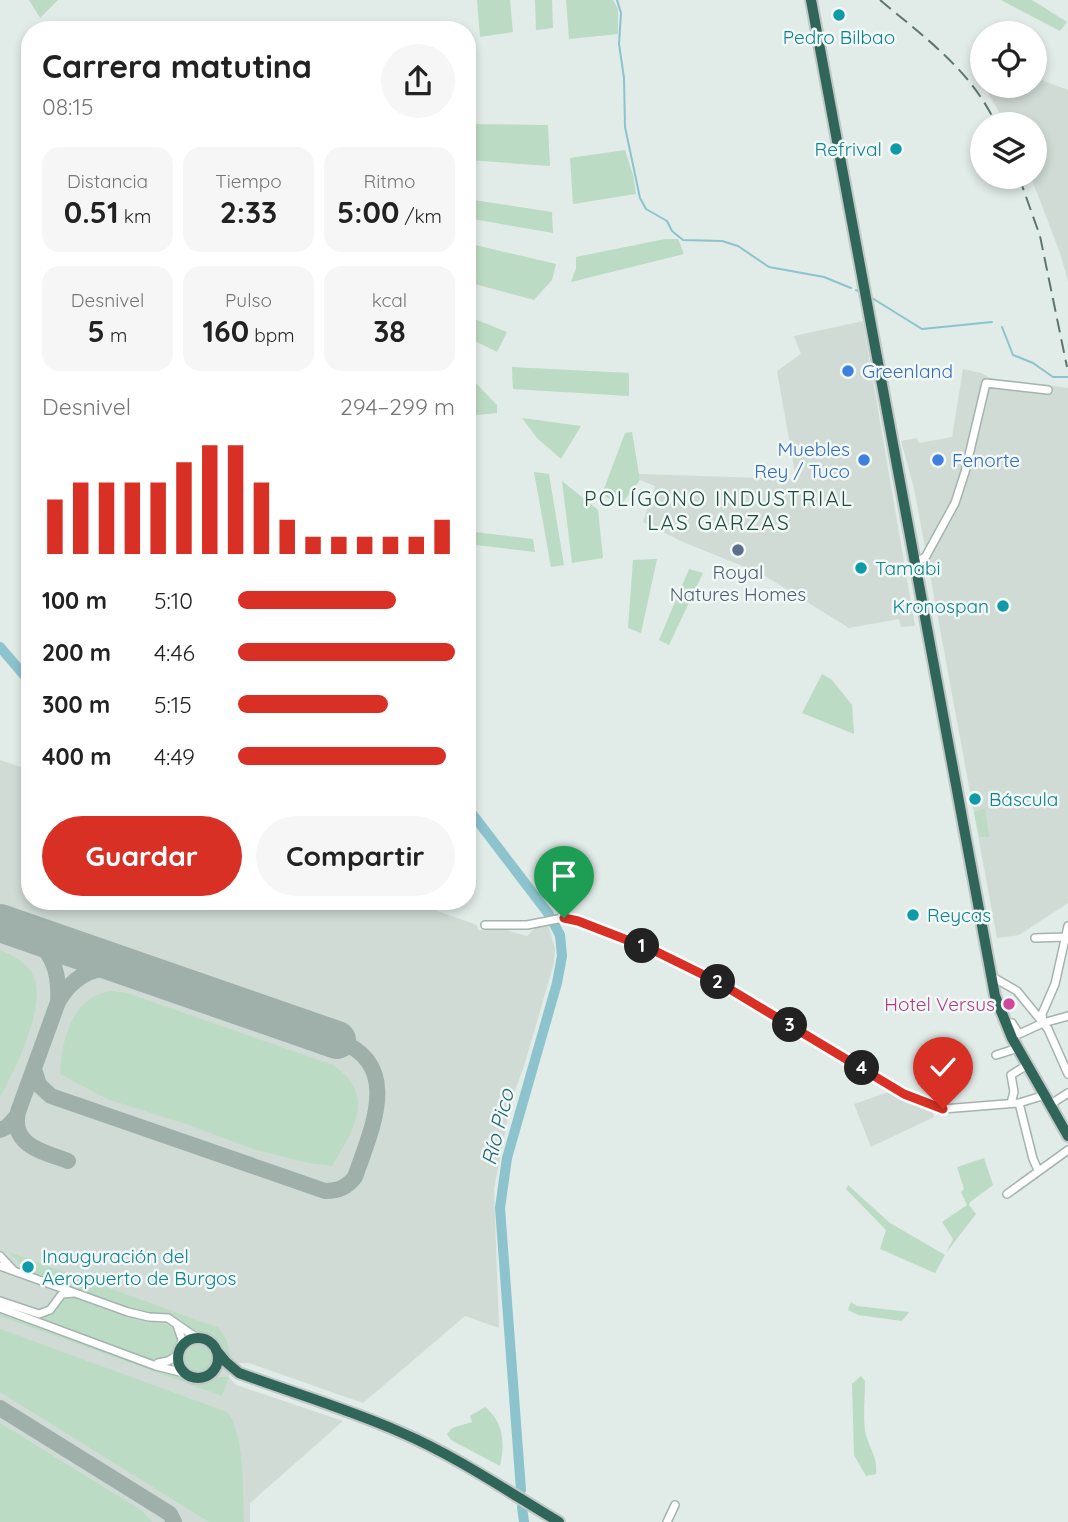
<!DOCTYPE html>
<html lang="es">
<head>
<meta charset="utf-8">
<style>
	body { margin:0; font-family:Quicksand,sans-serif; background:#f6f6f6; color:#222; height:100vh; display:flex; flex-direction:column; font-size:26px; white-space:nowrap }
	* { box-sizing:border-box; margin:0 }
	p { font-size:23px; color:#767676 }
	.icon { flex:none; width:38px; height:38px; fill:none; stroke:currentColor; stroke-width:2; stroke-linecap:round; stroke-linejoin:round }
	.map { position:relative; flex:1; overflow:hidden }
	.sheet { position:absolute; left:21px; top:21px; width:455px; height:889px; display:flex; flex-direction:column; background:#fff; border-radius:28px; box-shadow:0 4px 10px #0003 }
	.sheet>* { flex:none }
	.buttons { position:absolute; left:970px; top:21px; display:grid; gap:14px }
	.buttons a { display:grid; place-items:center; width:77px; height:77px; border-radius:50%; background:#fff; box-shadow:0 4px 10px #0003; font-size:35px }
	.pin { position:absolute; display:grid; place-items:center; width:60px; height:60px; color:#fff; margin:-72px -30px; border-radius:50% 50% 50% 0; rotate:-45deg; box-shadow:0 0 7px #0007 }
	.pin .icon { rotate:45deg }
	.km { position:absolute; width:35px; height:35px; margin:-18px; border-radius:50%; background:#222; color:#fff; font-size:19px; line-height:35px; text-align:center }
	.round { display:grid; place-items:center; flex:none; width:74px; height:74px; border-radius:37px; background:#f6f6f6 }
	.head { display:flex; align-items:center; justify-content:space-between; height:119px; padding:0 21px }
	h1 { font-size:32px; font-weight:700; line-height:52px }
	.figures { display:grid; grid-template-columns:repeat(3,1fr); gap:10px; height:119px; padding:7px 21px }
	.figures div { display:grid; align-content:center; border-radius:18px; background:#f6f6f6; text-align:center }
	.figures b { font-size:30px; font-weight:700 }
	.figures small { font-size:19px; font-weight:400 }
	.figures p { font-size:19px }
	.chart { height:196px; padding:14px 21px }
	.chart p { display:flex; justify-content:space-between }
	.chart svg { width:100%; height:126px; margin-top:7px; stroke:#d93025; stroke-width:6 }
	.action { display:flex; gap:14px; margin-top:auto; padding:14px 21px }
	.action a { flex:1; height:80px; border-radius:42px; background:#d93025; color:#fff; font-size:28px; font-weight:700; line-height:80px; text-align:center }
	.action a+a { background:#f6f6f6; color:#222 }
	ul { padding:0 21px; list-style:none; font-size:23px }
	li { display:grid; grid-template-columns:112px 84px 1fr; align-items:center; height:52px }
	li i { height:18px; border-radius:9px; background:#d93025 }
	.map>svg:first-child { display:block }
	.built { fill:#d0dbd6 }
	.green { fill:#bcdbc4 }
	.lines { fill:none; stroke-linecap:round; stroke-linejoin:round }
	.stream { stroke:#8cc3cd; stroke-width:2 }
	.river { stroke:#8cc3cd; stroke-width:10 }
	.taxiway { stroke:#9fb0ab; stroke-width:16 }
	.runway { stroke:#9fb0ab; stroke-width:38 }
	.minor-casing { stroke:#a4b3ae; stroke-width:10 }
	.highway-casing { stroke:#c1c8c6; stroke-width:14 }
	.minor { stroke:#fff; stroke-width:7 }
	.highway { stroke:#30655a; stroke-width:10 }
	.rail { stroke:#5d766f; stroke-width:2; stroke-dasharray:14 7; stroke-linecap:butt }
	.route-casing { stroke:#fff; stroke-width:14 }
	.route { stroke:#d93025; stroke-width:9 }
	.culture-dot { fill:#0f9aa8; stroke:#f2f8f5; stroke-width:2.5 }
	.shop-dot { fill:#3f7fe0; stroke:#f2f8f5; stroke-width:2.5 }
	.service-dot { fill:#5c6f8a; stroke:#f2f8f5; stroke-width:2.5 }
	.hotel-dot { fill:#d1479c; stroke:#f2f8f5; stroke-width:2.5 }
	.labels { text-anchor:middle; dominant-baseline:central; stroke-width:5; stroke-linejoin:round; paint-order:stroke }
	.culture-label { font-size:19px; fill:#0d838f; stroke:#f2f8f5; text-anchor:start }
	.shop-label { font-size:19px; fill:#366cbe; stroke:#f2f8f5; text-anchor:start }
	.service-label { font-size:19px; fill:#4e5e75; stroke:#f2f8f5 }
	.hotel-label { font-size:19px; fill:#b23c85; stroke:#f2f8f5; text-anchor:end }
	.neighbourhood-label { font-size:21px; letter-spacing:2px; fill:#204c41; stroke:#f2f8f5 }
	.water-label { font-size:21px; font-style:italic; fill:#206573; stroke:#f2f8f5 }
</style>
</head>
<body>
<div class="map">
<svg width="1068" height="1522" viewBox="0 0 1068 1522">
	<rect width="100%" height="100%" fill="#e1ebe7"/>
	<path class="built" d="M1034,77L1068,90V281L1060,253L1031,177H1034V124H1006L984,86H1034Z
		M863,321V322L915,626L901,627L899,619L849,628L762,574L683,542L643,522L655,486L640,480L639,474L796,479L777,371L801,354L794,336Z
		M963,369L981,373L990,378L1068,388V903L1019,935L997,938L914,488L901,441L917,438L919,443L952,437Z
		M0,760L30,770V901H409L477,925L478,930L503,929L527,936L537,926L548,925L555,948L554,963L525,1063L511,1102L494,1189L499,1328L465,1316L363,1403L249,1363H233L229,1377L236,1385L343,1421L250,1503V1522H0Z
		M892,1091L932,1111L934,1117L871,1147L854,1104Z"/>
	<path class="green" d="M29,0H58L40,18Z
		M477,0H510L513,32L480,37Z
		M535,0H552L553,28L536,30Z
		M566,0H613L618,9V34L569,39Z
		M1001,0H1032L1067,22L1060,31Z
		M467,124L548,125L550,166L467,160Z
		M625,150L633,175L636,194L573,204L570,158Z
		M467,199L552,212L553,233L467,218Z
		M665,239H678L684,254L571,282L576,268V257Z
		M467,243L556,264L552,280L534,300L467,282Z
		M467,316L507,332L497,352L467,337Z
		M512,367L629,373V396L513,389Z
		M467,374L497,405V413L467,416Z
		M522,418L581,426L561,459L537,438Z
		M632,432L640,480L620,506L602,494L625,433Z
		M534,472L549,474L564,565L551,567Z
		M562,481L598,510L603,558L572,563Z
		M467,531L533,539L535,552L467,544Z
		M657,559L641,633L628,628L633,560Z
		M689,569L703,573L669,645L659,640Z
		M822,674L832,680L852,705L854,734L802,713Z
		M985,808L989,836V837H980L979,834L974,812Z
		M0,950C14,956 28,963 34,977C46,1007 15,1070 0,1097Z
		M111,991L127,993L333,1065C377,1095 354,1129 332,1166L308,1163L253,1149L189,1125L107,1099L60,1074C62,1039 71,997 111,991Z
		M984,1158L993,1185L970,1202L969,1205L976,1214L946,1253L953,1239L942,1222L967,1205L961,1192L964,1189L957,1167Z
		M848,1185L890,1223L945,1255L935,1273L880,1249L886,1230L846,1189Z
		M9,1252L219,1328L226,1339L233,1363L224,1357L211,1340L185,1328L172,1316L136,1311L29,1272V1268L20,1264Z
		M63,1296H72L143,1321L169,1324L177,1330C180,1348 174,1363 154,1361L0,1305L44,1317C56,1313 54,1302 63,1296Z
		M851,1302L857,1306L909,1312L902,1321L858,1315L848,1310Z
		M0,1313L154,1369L177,1372L185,1378L199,1382L214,1377H229L222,1396L0,1316Z
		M0,1329L227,1412C245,1431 243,1495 244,1522H209L0,1392Z
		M182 1358a16 16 0 1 1 32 0a16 16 0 1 1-32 0Z
		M861,1376L865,1381C865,1398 863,1414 865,1431C868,1447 878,1456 876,1474L866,1476L854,1455L852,1384Z
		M485,1407C504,1422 505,1444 500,1466L451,1440L447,1434L452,1428L472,1422L470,1416Z
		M0,1423L141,1510L152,1522H0Z"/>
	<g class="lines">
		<path class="stream" d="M617,0L621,13L619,44L624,78L625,127L640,198L646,209L667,221L672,231L683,240L722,241L738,246L769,267L824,277L851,288
			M856,290L860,292
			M872,298L922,329L992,322
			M1002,327L1013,355L1033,363L1053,377H1068"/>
		<path class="river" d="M0,647L30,682
			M467,807L548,913L560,935L562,956L557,983L507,1158L500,1208L521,1490
			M522,1507L524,1522"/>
		<path class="taxiway" d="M26,932C52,949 60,972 58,1002
			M34,1069L39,1085L51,1096L325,1191C339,1191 347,1187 355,1177C371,1130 404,1064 337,1040
			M0,1130L7,1127L17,1116
			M68,1161C44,1152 10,1146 18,1112L58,1002C74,973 99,963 132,969
			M0,1408L159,1507L170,1514L174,1522"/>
		<path class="runway" d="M0,923L337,1040"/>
		<defs>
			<path id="minor" d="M915,564L926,556L955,503L965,472L986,383L1048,390
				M485,925H527L563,918L578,921L653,950L718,982L904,1094L943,1109L1019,1103L1045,1095
				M1035,938L1065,937
				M991,976L1017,991L1048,1029L1068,1074
				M1043,1022L1042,1014L1055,984L1068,926
				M1012,1023L1019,1034L1043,1023L1068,1016
				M996,1055L1018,1048
				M1011,1103L1014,1092L1011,1075L1027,1065
				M1019,1103L1033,1159L1038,1170
				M1051,1104L1068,1093
				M1007,1194L1068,1150
				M0,1256L13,1270
				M0,1266L128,1312L149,1317L168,1318L197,1338
				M0,1301L39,1314L50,1310L62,1294L74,1293
				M0,1308L156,1366L184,1373
				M177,1325L182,1340L179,1351
				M158,1363L168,1361L178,1355
				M667,1522L675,1505"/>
			<path id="highway" d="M811,0L995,996L1012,1038L1068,1136
				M178 1358a20 20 0 1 1 40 0a20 20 0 1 1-40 0Z
				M216,1350L226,1362L239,1373C293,1393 348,1409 400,1432C456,1456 507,1491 559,1522"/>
		</defs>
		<use href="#minor" class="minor-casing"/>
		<use href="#highway" class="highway-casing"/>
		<use href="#minor" class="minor"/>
		<use href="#highway" class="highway"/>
		<path class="rail" d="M880,0C924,37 971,70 996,124
			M1019,177L1040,236L1067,367"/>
	</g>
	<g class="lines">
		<defs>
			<path id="route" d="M564,918L578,921L653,950L718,982L904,1094L943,1109"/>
		</defs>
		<use href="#route" class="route-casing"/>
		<use href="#route" class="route"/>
	</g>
	<g class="culture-dot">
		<circle cx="839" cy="15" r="7"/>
		<circle cx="896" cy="149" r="7"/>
		<circle cx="861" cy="568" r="7"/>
		<circle cx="1003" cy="606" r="7"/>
		<circle cx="975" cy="799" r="7"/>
		<circle cx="913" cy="915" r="7"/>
		<circle cx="28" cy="1267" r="7"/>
	</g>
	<g class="shop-dot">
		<circle cx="848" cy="371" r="7"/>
		<circle cx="864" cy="460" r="7"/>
		<circle cx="938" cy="460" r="7"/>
	</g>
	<circle class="service-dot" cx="738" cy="550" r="7"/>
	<circle class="hotel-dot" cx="1009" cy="1004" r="7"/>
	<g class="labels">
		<g class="culture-label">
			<text x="839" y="37" text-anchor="middle">Pedro Bilbao</text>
			<text x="882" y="149" text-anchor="end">Refrival</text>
			<text x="875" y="568">Tamabi</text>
			<text x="989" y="606" text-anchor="end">Kronospan</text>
			<text x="989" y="799">Báscula</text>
			<text x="927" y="915">Reycas</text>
			<text x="42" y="1256">Inauguración del<tspan x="42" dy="22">Aeropuerto de Burgos</tspan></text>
		</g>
		<g class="shop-label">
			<text x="862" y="371">Greenland</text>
			<text x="850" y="449" text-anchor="end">Muebles<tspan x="850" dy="22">Rey / Tuco</tspan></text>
			<text x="952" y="460">Fenorte</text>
		</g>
		<g class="service-label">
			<text x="738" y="572">Royal<tspan x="738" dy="22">Natures Homes</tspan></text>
		</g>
		<g class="hotel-label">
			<text x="995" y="1004">Hotel Versus</text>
		</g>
		<g class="neighbourhood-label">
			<text x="719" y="498">POLÍGONO INDUSTRIAL<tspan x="719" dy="24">LAS GARZAS</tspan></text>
		</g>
		<g class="water-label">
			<text transform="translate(497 1127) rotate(-76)">Río Pico</text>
		</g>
	</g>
</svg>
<div class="buttons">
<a><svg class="icon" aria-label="locate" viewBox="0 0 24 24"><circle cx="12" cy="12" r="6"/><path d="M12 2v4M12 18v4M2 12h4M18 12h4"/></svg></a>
<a><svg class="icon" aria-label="layers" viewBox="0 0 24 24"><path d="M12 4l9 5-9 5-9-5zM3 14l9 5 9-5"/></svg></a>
</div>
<div class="pin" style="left:564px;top:918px;background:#1e9e55"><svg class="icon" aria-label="arrive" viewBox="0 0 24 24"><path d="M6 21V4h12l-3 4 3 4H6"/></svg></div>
<div class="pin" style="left:943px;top:1109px;background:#d93025"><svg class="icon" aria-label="check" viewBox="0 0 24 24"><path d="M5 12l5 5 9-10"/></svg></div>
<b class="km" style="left:642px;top:946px">1</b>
<b class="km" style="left:718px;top:982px">2</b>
<b class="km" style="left:790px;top:1025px">3</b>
<b class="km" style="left:862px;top:1068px">4</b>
<section class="sheet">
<div class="head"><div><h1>Carrera matutina</h1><p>08:15</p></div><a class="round"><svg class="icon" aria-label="share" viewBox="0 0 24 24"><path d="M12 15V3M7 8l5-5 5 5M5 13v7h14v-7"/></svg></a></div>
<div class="figures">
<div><p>Distancia</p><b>0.51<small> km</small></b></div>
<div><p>Tiempo</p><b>2:33</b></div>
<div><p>Ritmo</p><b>5:00<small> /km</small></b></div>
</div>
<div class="figures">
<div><p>Desnivel</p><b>5<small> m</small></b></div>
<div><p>Pulso</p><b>160<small> bpm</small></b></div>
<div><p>kcal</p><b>38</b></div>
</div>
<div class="chart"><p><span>Desnivel</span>294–299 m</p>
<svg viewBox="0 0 160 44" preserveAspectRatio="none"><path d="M5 44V25M15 44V19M25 44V19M35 44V19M45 44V19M55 44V12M65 44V6M75 44V6M85 44V19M95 44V32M105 44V38M115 44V38M125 44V38M135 44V38M145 44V38M155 44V32"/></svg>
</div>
<ul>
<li><b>100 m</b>5:10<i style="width:73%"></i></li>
<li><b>200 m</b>4:46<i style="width:100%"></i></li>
<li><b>300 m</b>5:15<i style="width:69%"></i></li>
<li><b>400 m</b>4:49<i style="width:96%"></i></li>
</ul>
<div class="action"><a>Guardar</a><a>Compartir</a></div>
</section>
</div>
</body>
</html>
